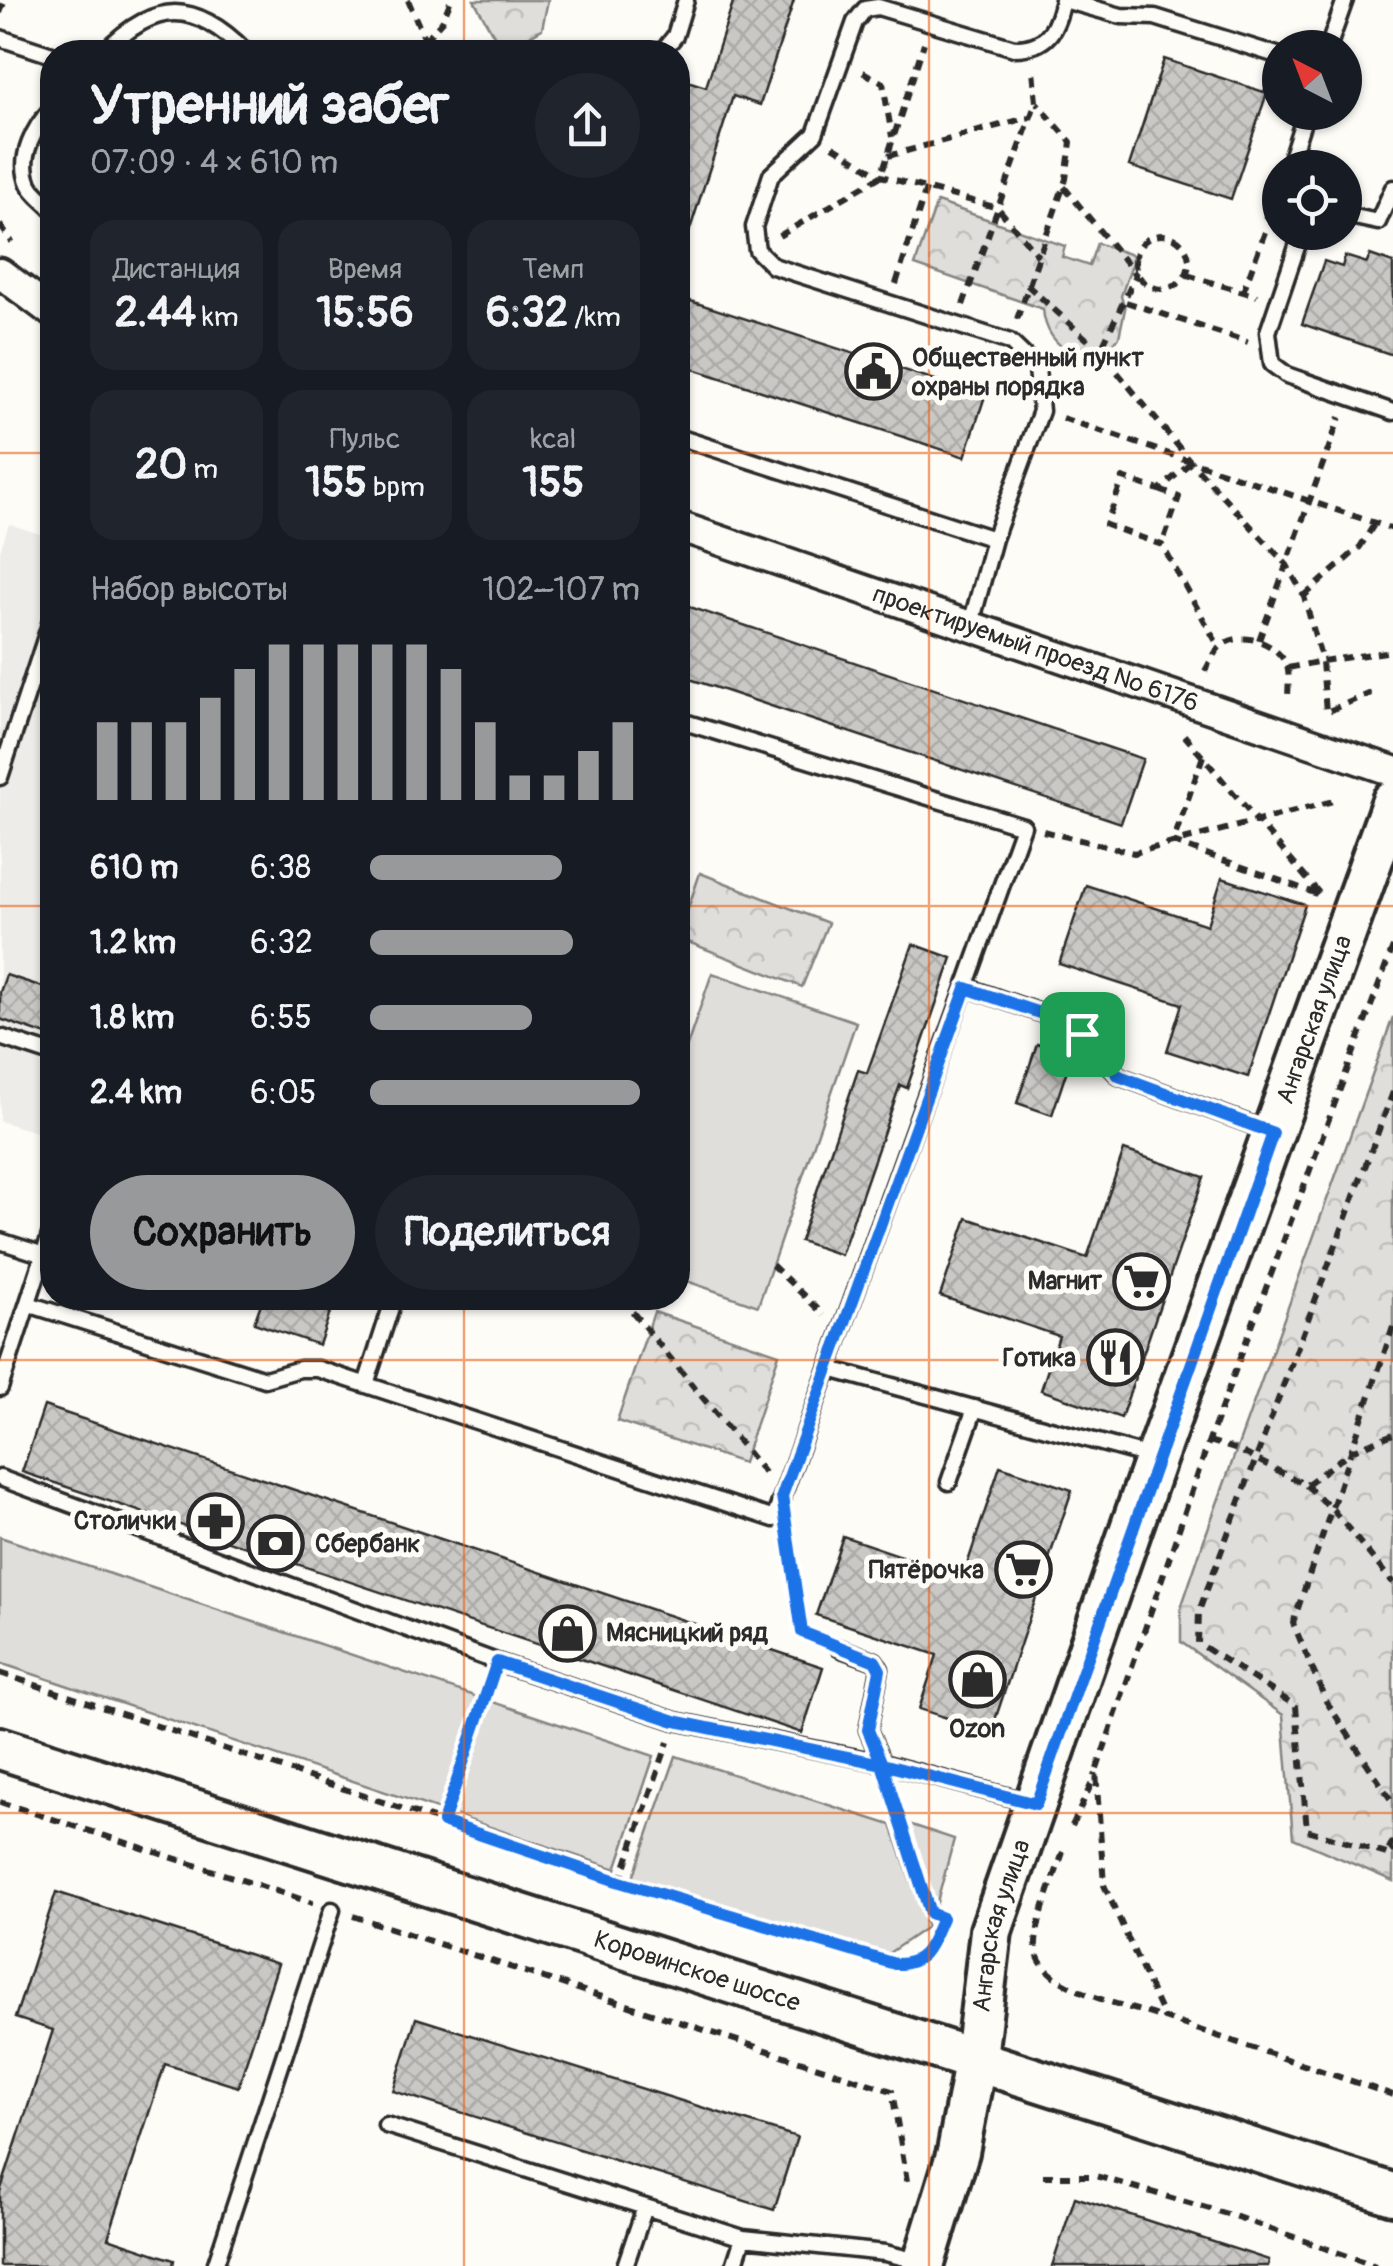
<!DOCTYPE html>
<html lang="ru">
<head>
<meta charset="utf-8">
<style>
	body { margin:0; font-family:Pangolin,sans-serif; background:#20242c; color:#f1f3f6; height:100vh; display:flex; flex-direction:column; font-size:38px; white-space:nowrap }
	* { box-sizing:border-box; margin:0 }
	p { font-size:32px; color:#9ea1a6 }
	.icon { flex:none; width:55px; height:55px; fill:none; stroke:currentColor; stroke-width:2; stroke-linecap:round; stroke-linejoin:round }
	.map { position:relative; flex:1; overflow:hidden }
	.drawer { position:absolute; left:40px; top:40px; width:650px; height:1270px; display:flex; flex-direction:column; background:#171b24; border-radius:40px; box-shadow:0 2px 8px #0004 }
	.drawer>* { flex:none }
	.needle { width:65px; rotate:318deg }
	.fabs { position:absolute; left:1262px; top:30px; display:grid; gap:20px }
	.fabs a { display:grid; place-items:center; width:100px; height:100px; border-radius:50%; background:#171b24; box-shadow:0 2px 8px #0004; font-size:50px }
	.pin { position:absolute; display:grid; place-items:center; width:85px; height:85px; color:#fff; margin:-42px; border-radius:20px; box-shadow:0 5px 15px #0006 }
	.round { display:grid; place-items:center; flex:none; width:105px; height:105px; border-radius:52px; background:#20242c }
	.summary { display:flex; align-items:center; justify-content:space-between; height:170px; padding:0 50px }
	h1 { font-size:55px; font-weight:800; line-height:75px }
	.figures { display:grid; grid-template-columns:repeat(3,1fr); gap:15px; height:170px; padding:10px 50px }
	.figures div { display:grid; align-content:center; border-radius:25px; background:#20242c; text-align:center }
	.figures b { font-size:42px; font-weight:800 }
	.figures small { font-size:28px; font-weight:400 }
	.figures p { font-size:28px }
	.chart { height:280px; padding:20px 50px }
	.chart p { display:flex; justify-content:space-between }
	.chart svg { width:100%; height:180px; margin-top:10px; stroke:#98999b; stroke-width:6 }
	.button { display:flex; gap:20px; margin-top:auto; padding:20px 50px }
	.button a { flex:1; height:115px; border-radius:60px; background:#98999b; color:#111; font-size:40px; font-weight:800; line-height:115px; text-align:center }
	.button a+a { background:#20242c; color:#f1f3f6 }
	ul { padding:0 50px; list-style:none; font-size:32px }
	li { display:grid; grid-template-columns:160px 120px 1fr; align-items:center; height:75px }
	li i { height:25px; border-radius:12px; background:#98999b }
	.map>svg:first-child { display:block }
	.built { fill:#edece8 }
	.grass { fill:#dfdeda; stroke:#858482; stroke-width:2.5 }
	.park { fill:url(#park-crowns); stroke:#858482; stroke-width:2.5 }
	.building { fill:url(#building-cross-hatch); stroke:#2b2b2b; stroke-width:2.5 }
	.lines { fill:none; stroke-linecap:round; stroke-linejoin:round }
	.lane-casing { stroke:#2b2b2b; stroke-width:21 }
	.street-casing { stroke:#2b2b2b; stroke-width:35 }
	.secondary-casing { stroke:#2b2b2b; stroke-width:48 }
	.path { stroke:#2b2b2b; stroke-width:6; stroke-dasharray:10 8; stroke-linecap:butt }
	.lane { stroke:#fdfcf7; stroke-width:14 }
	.street { stroke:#fdfcf7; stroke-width:28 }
	.secondary { stroke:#fdfcf7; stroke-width:40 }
	.route-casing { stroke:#fff; stroke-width:20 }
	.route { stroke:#1a73e8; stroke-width:12 }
	.grid { fill:none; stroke:#e8590c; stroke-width:2.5; stroke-opacity:0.55 }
	.labels { text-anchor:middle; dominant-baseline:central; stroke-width:10; stroke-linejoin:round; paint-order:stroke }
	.poi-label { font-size:25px; font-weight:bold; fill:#2b2b2b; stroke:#fdfcf7; text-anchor:end }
	.street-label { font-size:25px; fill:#2b2b2b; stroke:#fdfcf7 }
</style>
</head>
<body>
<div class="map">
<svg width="1393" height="2266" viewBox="0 0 1393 2266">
	<defs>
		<pattern id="park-crowns" width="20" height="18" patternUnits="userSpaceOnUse" patternTransform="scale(2.5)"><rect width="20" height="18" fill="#dfdeda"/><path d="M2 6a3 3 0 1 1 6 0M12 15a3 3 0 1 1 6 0" fill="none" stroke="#c0bfbb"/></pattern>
		<pattern id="building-cross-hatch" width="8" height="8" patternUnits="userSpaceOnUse" patternTransform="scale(2.5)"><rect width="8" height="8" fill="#c9c8c4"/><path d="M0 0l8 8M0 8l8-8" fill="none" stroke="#adaca9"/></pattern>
	</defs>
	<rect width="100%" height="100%" fill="#fdfcf7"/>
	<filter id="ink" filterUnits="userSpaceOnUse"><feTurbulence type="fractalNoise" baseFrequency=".01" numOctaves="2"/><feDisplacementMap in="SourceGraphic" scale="20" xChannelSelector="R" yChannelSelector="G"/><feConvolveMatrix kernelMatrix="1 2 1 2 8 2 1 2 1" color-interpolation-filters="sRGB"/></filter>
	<g filter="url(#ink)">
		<path class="built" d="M9,524L52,538V1137L0,1121V551Z"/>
		<path class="grass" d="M712,973L856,1022L758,1306L678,1278V1072Z
			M0,1537L654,1756L616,1869L0,1663Z
			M676,1756L891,1825L927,1927L886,1955L633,1878Z
			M906,1823L954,1839L935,1910Z"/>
		<path class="park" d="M474,0H548L542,29L503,52Z
			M937,202L1065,246L1062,257L1089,266L1097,243L1135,256L1121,296L1125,309L1119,337C1089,370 1046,352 1043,309L915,265Z
			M700,873L828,923L802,987L678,938Z
			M1393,1017V1881L1293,1838L1283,1715L1181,1642V1608L1205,1537Z
			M654,1312L779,1354L743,1463L617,1421Z"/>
		<path class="building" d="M734,0H794L760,105L733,96L684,248L678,247V78L706,87Z
			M1164,59L1267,93L1231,199L1129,166Z
			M1370,255L1393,263V355L1302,324L1324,261L1342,267L1345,256L1367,263Z
			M678,297L985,396L965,457L678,364Z
			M678,603L1143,759L1121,823L678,675Z
			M1222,878L1305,905L1248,1077L1167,1051L1182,1004L1059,964L1086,885L1207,925Z
			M913,944L952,958L907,1088L900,1085L841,1255L800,1241L858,1070L867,1073Z
			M6,975L52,990V1037L0,1019V992Z
			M1037,1044L1072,1055L1052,1115L1017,1103Z
			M1124,1150L1204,1177L1121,1418L1041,1390L1059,1336L940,1296L967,1218L1087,1258Z
			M263,1298H335L319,1345L254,1323Z
			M44,1406L823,1667L802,1733L22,1472Z
			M1000,1466L1072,1490L991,1732L919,1709L937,1655L816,1615L843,1536L963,1577Z
			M56,1892L278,1964L238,2087L165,2064L108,2238L174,2260L173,2266H0V2192L53,2030L15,2018Z
			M416,2018L797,2137L774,2210L393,2091Z
			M1075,2197L1269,2260L1268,2266H1052Z"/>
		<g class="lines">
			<defs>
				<path id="lane" d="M1064,0L1121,16L1155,17L1280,56
					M0,38L52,55
					M1328,48L1345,0
					M104,52C155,0 195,0 246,52
					M662,52L675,36L686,0
					M52,108C35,127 17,157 29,184C33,193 46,202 52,209
					M1288,168L1306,112
					M1273,212L1280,191
					M1345,215L1378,222L1393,188
					M1302,232L1268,332L1272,364L1287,375L1393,412
					M678,437L994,539
					M970,627L994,539L1041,411L1037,368L1010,342L773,266L757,250L754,227L771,175L815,134L855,22L865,9L878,7L1014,48C1048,48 1056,30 1063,0
					M0,777L52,618
					M966,987L1069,1023L1119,1076L1271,1132
					M0,1037L52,1054
					M0,1241L44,1255
					M28,1304L265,1379L300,1369H318L774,1519L1023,826L678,720
					M830,1369L1153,1457
					M366,1384L394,1298
					M0,1388L52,1229
					M0,1478L497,1662L675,1721L882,1763L1032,1803
					M949,1482L975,1408
					M839,1648L875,1661L880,1669L868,1730L882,1763
					M386,2125L743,2238L734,2266
					M743,2238L885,2253L918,2261
					M215,2266L332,1910
					M625,2266L645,2207"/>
				<g id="street">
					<path d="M0,273L52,312"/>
					<path id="s1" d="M678,526L1393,771"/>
				</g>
				<g id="secondary">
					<path id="s2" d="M0,1748L1393,2194"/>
					<path id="s3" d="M923,2266L958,2152L976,2058L991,1931L1156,1457L1393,801"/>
				</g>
			</defs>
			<use href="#lane" class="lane-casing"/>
			<use href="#street" class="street-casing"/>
			<use href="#secondary" class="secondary-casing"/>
			<path class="path" d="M408,0L430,52
				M0,13L5,0
				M425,40L442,21L451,0
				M863,72L883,83L892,137
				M833,146L881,176L998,208L1038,256
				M888,156L1030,117
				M1064,187L1136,275L1100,351
				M0,225L12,242
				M1135 262a27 27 0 1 1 54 0a27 27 0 1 1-54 0Z
				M779,236L881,176L924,43
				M1187,275L1257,296
				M896,284L926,189
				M1027,285L1100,351L1191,462L1287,565L1304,596L1322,661L1393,651
				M1243,292L1265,232
				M1126,302L1248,342
				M963,305L1036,102L1033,70
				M1017,319L1066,179L1071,142L1037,103
				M1062,418L1393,529
				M1190,463L1159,490L1123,478L1106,525L1162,545L1219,647
				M1159,490L1179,497L1162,545
				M1304,596L1360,547L1375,523
				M1259,640L1340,417
				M1288,668L1322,661L1326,712L1371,693
				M1205,671C1209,664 1213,655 1218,649C1237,628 1277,641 1287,666C1290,675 1288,689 1288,699
				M1184,735L1319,893
				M1203,756L1173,842L1320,895
				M1043,831L1134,853L1337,800
				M1393,947L1209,1441L1096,1772L1104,1885L1164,2018L1393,2095
				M1393,1092L1199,1611L1198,1643L1296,1706L1307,1830L1393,1856
				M772,1265L824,1315
				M621,1298L766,1475
				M1393,1327L1293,1623L1326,1701L1393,1803
				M1209,1441L1238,1450L1306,1485L1351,1451L1393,1434
				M1306,1485L1333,1510L1393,1583
				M788,1536L802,1632L821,1640
				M0,1673L620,1882L911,1965L923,1958L942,1918L931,1913L890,1789
				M0,1802L313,1903
				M443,1823L490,1682
				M1072,1826L1096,1774
				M1393,1841L1387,1854L1393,1849
				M1063,1852C1054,1880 1038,1914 1036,1943C1032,1989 1130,2006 1163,2018
				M620,1882L668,1742
				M353,1916L892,2091L907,2181
				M1043,2176H1096L1234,2216L1376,2266"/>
			<use href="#lane" class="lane"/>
			<use href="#street" class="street"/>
			<use href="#secondary" class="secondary"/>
		</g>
	</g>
	<g class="lines" filter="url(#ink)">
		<defs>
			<path id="route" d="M1082,1034L1069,1023L966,988L782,1496L802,1632L875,1661L880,1670L868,1730L882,1764L675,1721L497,1662L443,1822L620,1882L895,1964C926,1965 931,1943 942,1918L930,1913L882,1764L1036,1804L1273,1133L1119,1076L1082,1034"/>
		</defs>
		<use href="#route" class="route-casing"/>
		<use href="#route" class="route"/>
	</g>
	<path class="grid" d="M464,0V52M929,0V2266M0,453H52M678,453H1393M0,906H52M678,906H1393M464,1298V2266M0,1360H1393M0,1813H1393"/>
	<defs>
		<symbol id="civic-ring" viewBox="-11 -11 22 22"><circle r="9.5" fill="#fdfcf7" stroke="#2b2b2b" stroke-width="1.5"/><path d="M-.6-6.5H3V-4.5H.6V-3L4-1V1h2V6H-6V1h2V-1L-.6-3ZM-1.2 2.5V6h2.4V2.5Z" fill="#2b2b2b"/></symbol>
		<symbol id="supermarket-ring" viewBox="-11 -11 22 22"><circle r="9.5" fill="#fdfcf7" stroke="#2b2b2b" stroke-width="1.5"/><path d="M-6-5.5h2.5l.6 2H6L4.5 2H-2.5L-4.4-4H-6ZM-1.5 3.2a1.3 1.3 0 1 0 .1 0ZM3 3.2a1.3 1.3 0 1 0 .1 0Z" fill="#2b2b2b"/></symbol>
		<symbol id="restaurant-ring" viewBox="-11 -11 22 22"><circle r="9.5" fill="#fdfcf7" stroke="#2b2b2b" stroke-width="1.5"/><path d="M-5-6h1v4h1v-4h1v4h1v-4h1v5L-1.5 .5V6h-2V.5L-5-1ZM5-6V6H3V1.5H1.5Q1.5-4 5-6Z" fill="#2b2b2b"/></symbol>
		<symbol id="pharmacy-ring" viewBox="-11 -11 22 22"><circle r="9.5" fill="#fdfcf7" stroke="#2b2b2b" stroke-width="1.5"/><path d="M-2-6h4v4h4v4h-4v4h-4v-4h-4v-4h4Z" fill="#2b2b2b"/></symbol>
		<symbol id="bank-ring" viewBox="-11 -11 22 22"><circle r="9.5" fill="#fdfcf7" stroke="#2b2b2b" stroke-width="1.5"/><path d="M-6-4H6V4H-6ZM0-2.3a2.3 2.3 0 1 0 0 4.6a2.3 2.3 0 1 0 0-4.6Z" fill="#2b2b2b"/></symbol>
		<symbol id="shop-ring" viewBox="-11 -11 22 22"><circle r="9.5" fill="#fdfcf7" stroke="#2b2b2b" stroke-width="1.5"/><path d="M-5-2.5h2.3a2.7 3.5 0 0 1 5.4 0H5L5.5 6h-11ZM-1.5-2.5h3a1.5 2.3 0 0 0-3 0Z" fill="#2b2b2b"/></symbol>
	</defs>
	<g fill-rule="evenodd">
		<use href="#civic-ring" x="842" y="340" width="63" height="63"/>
		<use href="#supermarket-ring" x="1110" y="1250" width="63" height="63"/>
		<use href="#restaurant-ring" x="1084" y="1326" width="63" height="63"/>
		<use href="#pharmacy-ring" x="184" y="1490" width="63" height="63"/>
		<use href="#bank-ring" x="244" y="1512" width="63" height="63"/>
		<use href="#supermarket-ring" x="992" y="1538" width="63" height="63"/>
		<use href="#shop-ring" x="536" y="1602" width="63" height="63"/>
		<use href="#shop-ring" x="946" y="1648" width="63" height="63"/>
	</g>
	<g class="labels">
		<g class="poi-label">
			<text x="912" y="358" text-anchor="start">Общественный пункт<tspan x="912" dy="29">охраны порядка</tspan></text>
			<text x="1102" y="1281">Магнит</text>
			<text x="1076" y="1358">Готика</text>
			<text x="176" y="1521">Столички</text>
			<text x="315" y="1544" text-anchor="start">Сбербанк</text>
			<text x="984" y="1570">Пятёрочка</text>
			<text x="606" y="1633" text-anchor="start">Мясницкий ряд</text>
			<text x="977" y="1729" text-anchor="middle">Ozon</text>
		</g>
		<g class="street-label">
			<text stroke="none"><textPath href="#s1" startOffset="378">проектируемый проезд № 6176</textPath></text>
			<text stroke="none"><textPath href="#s3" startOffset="1310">Ангарская улица</textPath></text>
			<text stroke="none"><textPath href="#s3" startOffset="350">Ангарская улица</textPath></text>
			<text stroke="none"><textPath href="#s2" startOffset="732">Коровинское шоссе</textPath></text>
		</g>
	</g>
</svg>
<div class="fabs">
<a><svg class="needle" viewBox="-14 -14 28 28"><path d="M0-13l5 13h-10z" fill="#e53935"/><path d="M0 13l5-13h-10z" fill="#9ea1a6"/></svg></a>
<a><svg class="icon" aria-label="locate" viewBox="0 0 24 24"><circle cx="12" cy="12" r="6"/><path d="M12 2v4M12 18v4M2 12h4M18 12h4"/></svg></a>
</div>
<div class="pin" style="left:1082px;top:1034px;background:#1e9e55"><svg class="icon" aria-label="arrive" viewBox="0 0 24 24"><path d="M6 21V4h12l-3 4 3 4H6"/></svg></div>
<section class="drawer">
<div class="summary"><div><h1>Утренний забег</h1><p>07:09 · 4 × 610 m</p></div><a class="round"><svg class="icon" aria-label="share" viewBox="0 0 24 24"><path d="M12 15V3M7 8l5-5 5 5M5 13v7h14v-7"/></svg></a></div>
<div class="figures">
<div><p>Дистанция</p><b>2.44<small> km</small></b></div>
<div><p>Время</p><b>15:56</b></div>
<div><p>Темп</p><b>6:32<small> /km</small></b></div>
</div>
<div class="figures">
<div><b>20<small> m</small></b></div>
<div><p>Пульс</p><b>155<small> bpm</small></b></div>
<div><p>kcal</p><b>155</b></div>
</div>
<div class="chart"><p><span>Набор высоты</span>102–107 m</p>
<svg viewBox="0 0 160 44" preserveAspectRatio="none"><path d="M5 44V25M15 44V25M25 44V25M35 44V19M45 44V12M55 44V6M65 44V6M75 44V6M85 44V6M95 44V6M105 44V12M115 44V25M125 44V38M135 44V38M145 44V32M155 44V25"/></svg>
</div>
<ul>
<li><b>610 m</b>6:38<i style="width:71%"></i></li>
<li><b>1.2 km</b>6:32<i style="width:75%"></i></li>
<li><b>1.8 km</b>6:55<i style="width:60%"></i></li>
<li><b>2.4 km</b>6:05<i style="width:100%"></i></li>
</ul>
<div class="button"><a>Сохранить</a><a>Поделиться</a></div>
</section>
</div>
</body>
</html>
